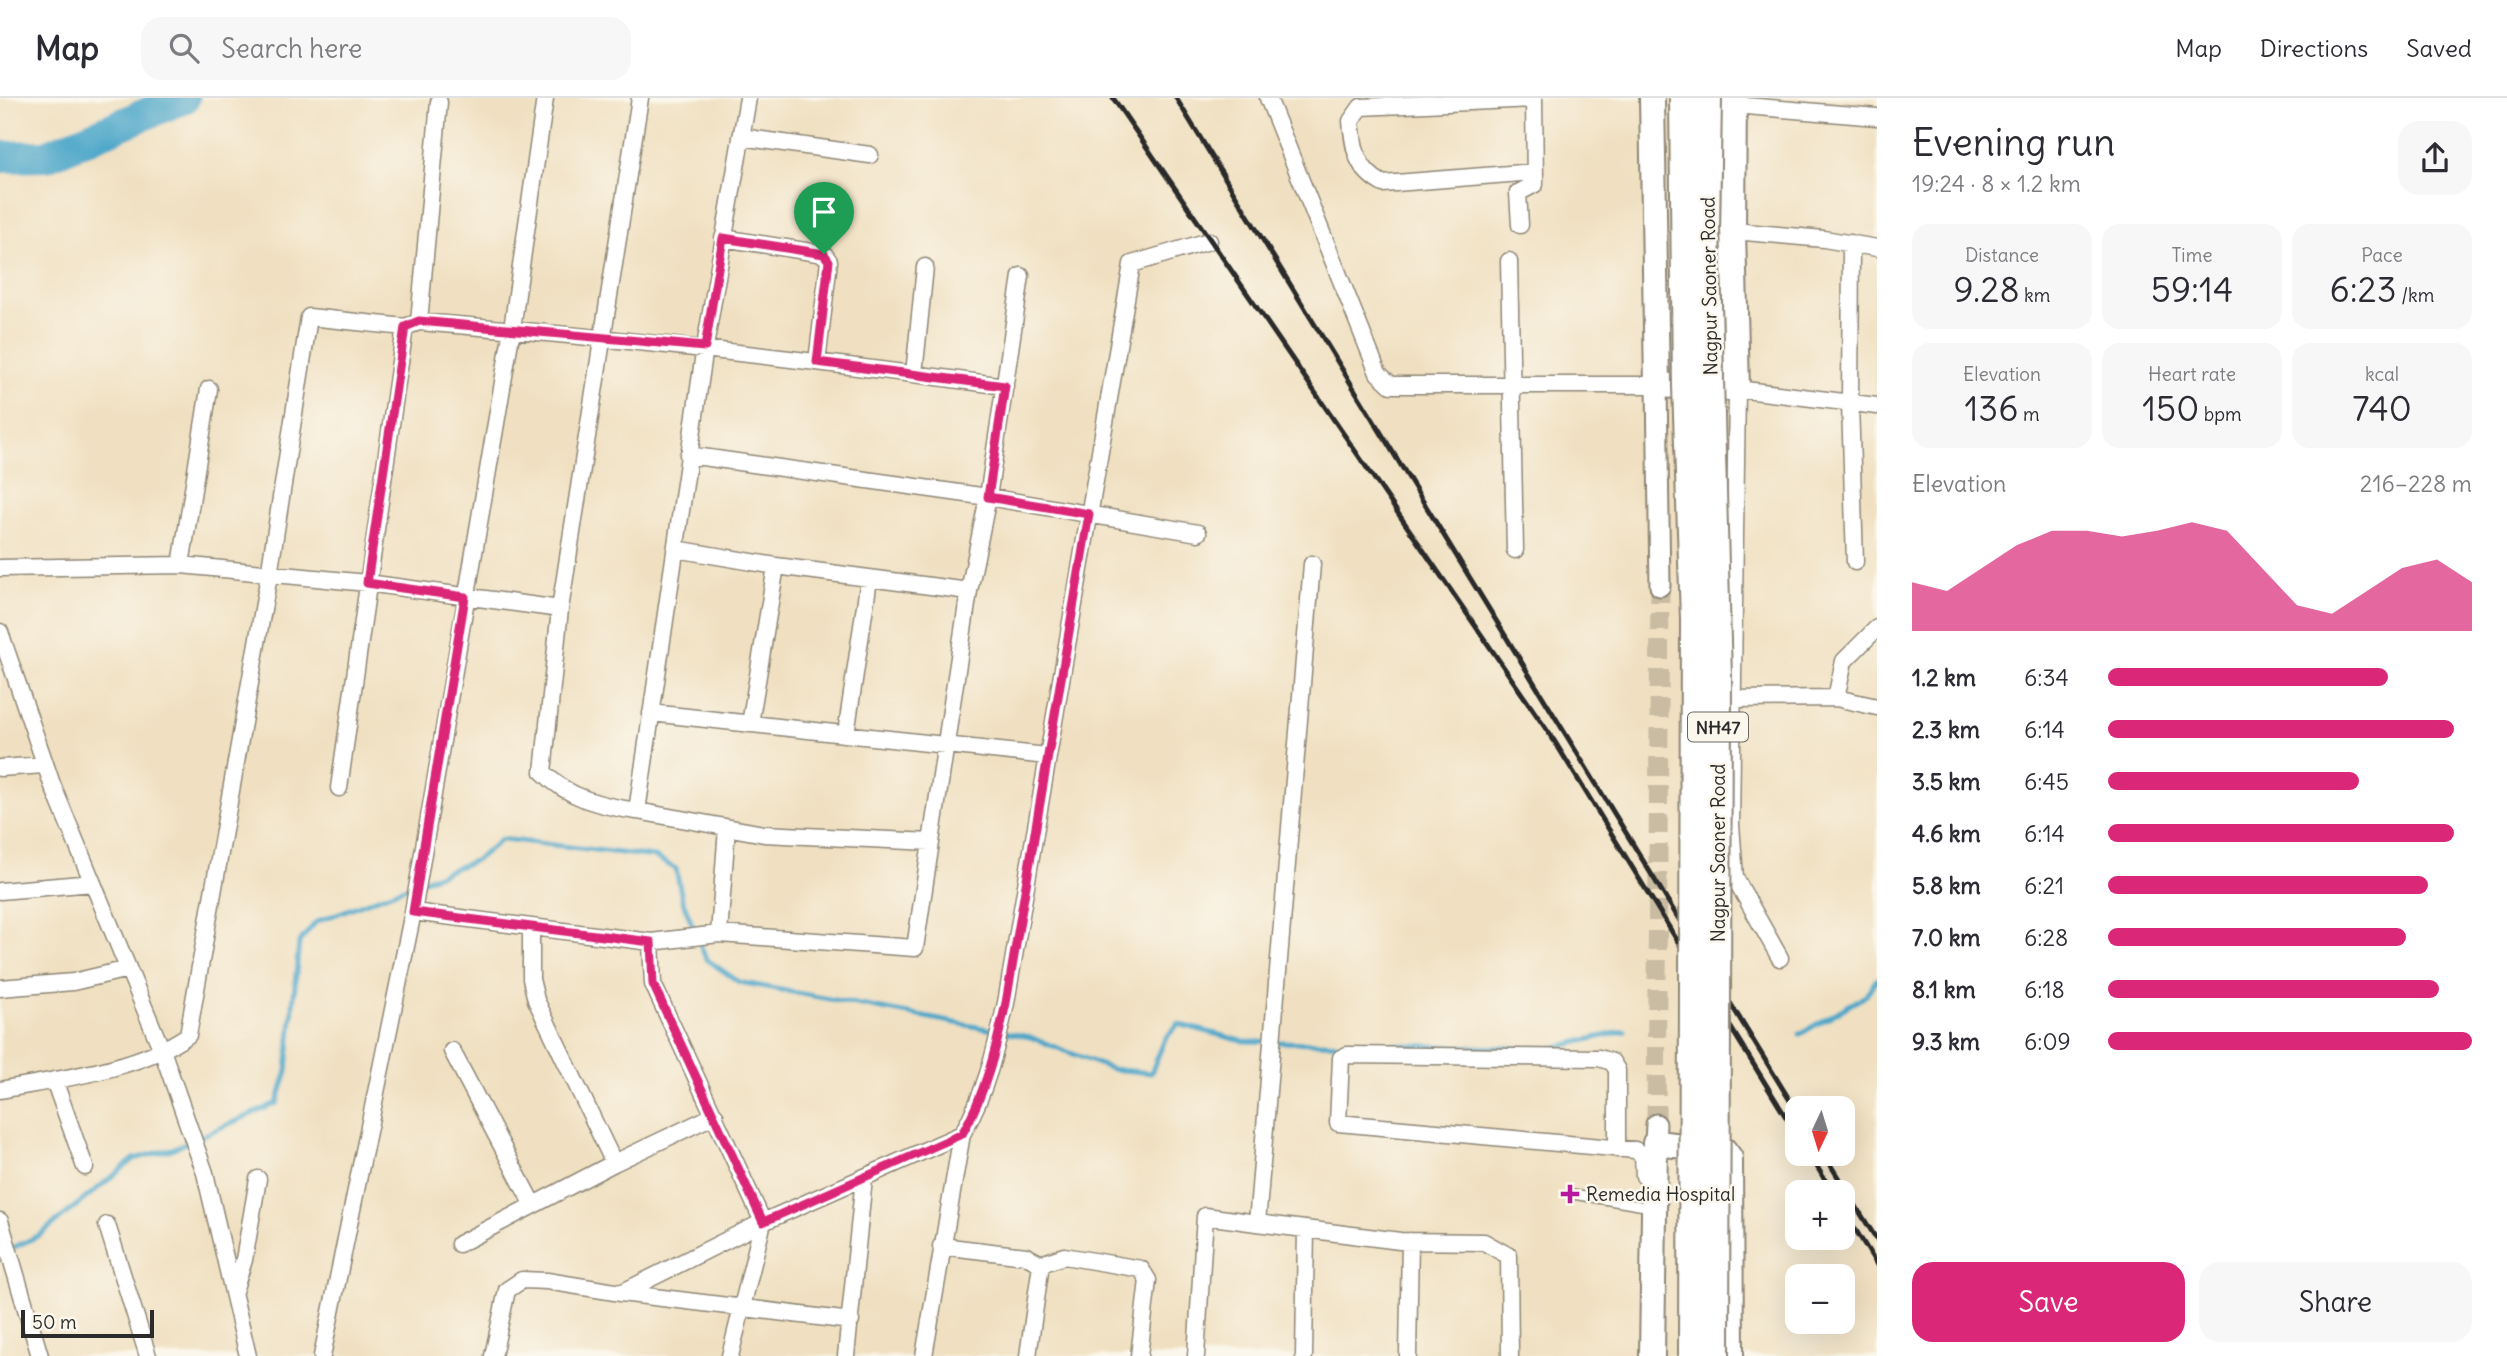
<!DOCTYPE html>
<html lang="en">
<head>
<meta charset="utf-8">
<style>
	body { margin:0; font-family:Delius,sans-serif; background:#f7f7f7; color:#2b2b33; height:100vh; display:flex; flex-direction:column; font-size:26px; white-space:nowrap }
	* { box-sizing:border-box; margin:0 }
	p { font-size:23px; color:#7c7c81 }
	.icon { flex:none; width:38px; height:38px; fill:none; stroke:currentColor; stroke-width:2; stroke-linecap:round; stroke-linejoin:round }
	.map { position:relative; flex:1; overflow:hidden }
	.panel { display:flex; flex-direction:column; background:#fff; width:630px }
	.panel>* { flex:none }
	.needle { width:46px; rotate:184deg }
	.fabs { position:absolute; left:1785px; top:998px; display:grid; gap:14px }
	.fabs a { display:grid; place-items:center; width:70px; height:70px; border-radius:14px; background:#fff; box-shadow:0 7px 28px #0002; font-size:35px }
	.scale { position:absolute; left:21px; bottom:18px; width:133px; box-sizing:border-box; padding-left:7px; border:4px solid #2b2b2b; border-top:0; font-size:19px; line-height:24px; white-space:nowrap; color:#2b2b2b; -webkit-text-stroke:5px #fbf7ec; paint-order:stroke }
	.pin { position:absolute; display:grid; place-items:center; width:60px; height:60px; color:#fff; margin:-72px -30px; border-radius:50% 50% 50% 0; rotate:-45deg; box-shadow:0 0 7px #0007 }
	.pin .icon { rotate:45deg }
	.round { display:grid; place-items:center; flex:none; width:74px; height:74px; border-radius:21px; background:#f7f7f7 }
	.summary { display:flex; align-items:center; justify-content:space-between; height:119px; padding:0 35px }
	h1 { font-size:38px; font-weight:600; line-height:52px }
	.figures { display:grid; grid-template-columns:repeat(3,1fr); gap:10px; height:119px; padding:7px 35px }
	.figures div { display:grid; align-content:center; border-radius:18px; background:#f7f7f7; text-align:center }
	.figures b { font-size:35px; font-weight:600 }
	.figures small { font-size:19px; font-weight:400 }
	.figures p { font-size:19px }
	.chart { height:196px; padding:14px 35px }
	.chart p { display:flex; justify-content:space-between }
	.chart svg { width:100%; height:126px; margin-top:7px; fill:#db2777; opacity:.7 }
	.primary-button { display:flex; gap:14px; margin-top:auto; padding:14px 35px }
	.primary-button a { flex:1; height:80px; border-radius:21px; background:#db2777; color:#fff; font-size:28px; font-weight:600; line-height:80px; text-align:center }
	.primary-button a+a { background:#f7f7f7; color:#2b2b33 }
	ul { padding:0 35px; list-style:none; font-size:23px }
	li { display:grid; grid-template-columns:112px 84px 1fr; align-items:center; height:52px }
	li i { height:18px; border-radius:9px; background:#db2777 }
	header { display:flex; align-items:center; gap:42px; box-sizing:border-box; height:98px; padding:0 35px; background:#fff; border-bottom:2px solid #e1e1e2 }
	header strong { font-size:33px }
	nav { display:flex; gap:38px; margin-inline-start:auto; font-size:24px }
	.search { width:490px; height:63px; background:#f7f7f7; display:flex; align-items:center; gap:18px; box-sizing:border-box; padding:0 24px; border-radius:21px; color:#7c7c81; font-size:26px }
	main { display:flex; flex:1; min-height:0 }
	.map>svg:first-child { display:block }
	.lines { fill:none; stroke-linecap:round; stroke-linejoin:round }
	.stream { stroke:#4ba6c9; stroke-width:5 }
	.river { stroke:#4ba6c9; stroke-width:32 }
	.tertiary-tunnel { stroke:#c9bca3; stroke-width:19; stroke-dasharray:19 10; stroke-linecap:butt }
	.service-casing { stroke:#8e8676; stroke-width:11 }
	.minor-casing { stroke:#8e8676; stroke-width:19 }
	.tertiary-casing { stroke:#8e8676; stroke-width:23 }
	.primary-casing { stroke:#8e8676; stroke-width:28 }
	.service { stroke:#fff; stroke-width:8 }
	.minor { stroke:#fff; stroke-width:16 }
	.tertiary { stroke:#fff; stroke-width:19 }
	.primary { stroke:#fff; stroke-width:24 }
	.rail { stroke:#2b2b2b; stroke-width:5 }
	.trunk-bridge-casing { stroke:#8e8676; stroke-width:30; stroke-linecap:butt }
	.trunk-bridge { stroke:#fff; stroke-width:26 }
	.route-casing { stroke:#fff; stroke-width:14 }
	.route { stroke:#db2777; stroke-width:9 }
	.poi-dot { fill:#b5179e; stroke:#fbf7ec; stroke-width:2.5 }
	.labels { text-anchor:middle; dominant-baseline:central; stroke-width:5; stroke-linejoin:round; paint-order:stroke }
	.shield { fill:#fbf7ec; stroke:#696865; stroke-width:2 }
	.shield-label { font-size:18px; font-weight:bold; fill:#2b2b2b }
	.street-label { font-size:19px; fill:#2b2b2b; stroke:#fbf7ec }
	.poi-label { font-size:19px; fill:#2b2b2b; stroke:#fbf7ec; text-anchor:start }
</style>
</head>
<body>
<header>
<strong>Map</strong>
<div class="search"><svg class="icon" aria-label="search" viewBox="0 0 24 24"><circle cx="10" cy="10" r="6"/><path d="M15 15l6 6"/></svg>Search here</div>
<nav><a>Map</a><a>Directions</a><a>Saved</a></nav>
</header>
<main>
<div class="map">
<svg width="1877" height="1258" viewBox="0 0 1877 1258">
	<rect width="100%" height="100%" fill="#fbf7ec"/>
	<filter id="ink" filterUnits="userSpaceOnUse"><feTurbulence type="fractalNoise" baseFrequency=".0143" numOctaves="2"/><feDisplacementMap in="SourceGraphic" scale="14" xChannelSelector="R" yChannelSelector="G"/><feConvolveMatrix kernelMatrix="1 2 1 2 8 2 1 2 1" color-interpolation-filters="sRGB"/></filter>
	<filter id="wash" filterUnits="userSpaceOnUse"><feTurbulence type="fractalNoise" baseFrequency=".00686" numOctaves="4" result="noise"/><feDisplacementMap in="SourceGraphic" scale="28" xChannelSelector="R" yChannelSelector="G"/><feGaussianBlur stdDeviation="1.57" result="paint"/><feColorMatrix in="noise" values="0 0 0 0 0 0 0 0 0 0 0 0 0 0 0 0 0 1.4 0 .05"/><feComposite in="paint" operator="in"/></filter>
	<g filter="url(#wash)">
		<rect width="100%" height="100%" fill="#f0e0c1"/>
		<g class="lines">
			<path class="stream" d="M1800,936L1865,898L1877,881
				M0,1156L40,1137L134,1061L172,1051L277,1005L287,973L299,844L316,824L476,762L502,741L655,759L676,771L682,801L706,861L739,884L1030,939L1111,971L1151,975L1165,941L1178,926L1242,943L1548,951L1625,933"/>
			<path class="river" d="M0,59L46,58L184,0"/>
		</g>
	</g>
	<g filter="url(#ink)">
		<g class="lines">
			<path class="tertiary-tunnel" d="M1656,1026L1660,488"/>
			<defs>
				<path id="service" d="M1570,1096L1642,1108"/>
				<path id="minor" d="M640,0L560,511L543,674C568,700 601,708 637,713L705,249L748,0
					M1268,0L1378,275L1391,287H1657
					M1534,1L1361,9L1351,23C1354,52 1356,71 1383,86L1535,74
					M1734,7L1877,19
					M741,39L870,57
					M1520,127L1518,95L1535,86L1534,0
					M1733,133L1824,141L1877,150
					M723,140L824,156L829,163L817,264
					M1851,145L1850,305L1855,464
					M1509,163L1515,452
					M419,224L439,4
					M914,276L925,169
					M688,357L988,399L1198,435
					M676,451L776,468L969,493
					M181,467L209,291
					M0,470L181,467L367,485L560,511
					M0,534L52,686L163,955L205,1075L248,1258
					M1836,600L1844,563L1877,530
					M1732,601L1836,600L1877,609
					M651,615L1047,658
					M750,626L776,468
					M846,636L869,481
					M0,670L45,667
					M339,690L405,229
					M637,713L764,736L931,744
					M0,793L93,785
					M413,814L651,844L719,836L915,850L969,493L988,399L1021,178
					M531,830V881L536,902L614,1065
					M719,836L727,730
					M651,844L653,886L763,1124L962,1036
					M1780,860L1735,780L1731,726L1737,291L1877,308
					M0,890L73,884L128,871
					M452,953L533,1107
					M54,982L85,1069
					M0,992C59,981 138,972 188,937L269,477L309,219L405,229L419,224C615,239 810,262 1005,288
					M1617,1051V972L1612,964L1599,960L1347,957L1341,960L1338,1025L1635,1052L1643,1058L1644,1078
					M0,1123L40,1258
					M1257,1125L1400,1143L1484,1144L1509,1158L1510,1258
					M107,1127L148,1258
					M459,1146L614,1065L715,1017
					M941,1148L1026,1158L1041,1166L1028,1258
					M1041,1166L1064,1158L1141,1171L1148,1182L1139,1258
					M234,1193L244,1162L258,1081
					M621,1195L851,1223
					M322,1258L413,814L512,231L545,0
					M493,1258L507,1192L522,1182L547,1183L621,1195L763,1124L730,1258
					M846,1258L864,1080
					M924,1258L962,1036C986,995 996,950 1006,905L1132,166L1209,143
					M1196,1258L1205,1118L1257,1125L1312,466
					M1304,1258L1306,1131
					M1408,1258L1410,1143"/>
				<path id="tertiary" d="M1657,287L1660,488
					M1655,1045L1656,1026"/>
				<path id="primary" d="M1652,0L1657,287L1737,291L1733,133L1734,0
					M1652,1258L1655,1045L1724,1052L1730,1060L1731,1258"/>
			</defs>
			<use href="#service" class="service-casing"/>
			<use href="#minor" class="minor-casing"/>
			<use href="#tertiary" class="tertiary-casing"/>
			<use href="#primary" class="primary-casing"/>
			<use href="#service" class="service"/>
			<use href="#minor" class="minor"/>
			<use href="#tertiary" class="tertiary"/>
			<use href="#primary" class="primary"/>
			<path class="rail" d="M1113,0L1555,644L1797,1037
				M1176,0L1797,1014
				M1809,1055L1832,1094
				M1823,1055L1877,1142
				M1843,1111L1877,1167"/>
			<defs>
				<path id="trunk-bridge" d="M1683,0L1686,288L1694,521L1692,1258
					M1708,0L1706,131L1718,580L1716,1258"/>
			</defs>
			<use href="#trunk-bridge" class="trunk-bridge-casing"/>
			<use href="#trunk-bridge" class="trunk-bridge"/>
		</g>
	</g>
	<g class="lines" filter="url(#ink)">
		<defs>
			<path id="route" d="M723,140L824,156L829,163L817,264L1005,288L988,399L1089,416L1006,905C996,950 986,995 962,1036L763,1124L653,886L651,844L413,814L465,499L367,485L405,229L419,223L705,249Z"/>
		</defs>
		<use href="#route" class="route-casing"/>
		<use href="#route" class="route"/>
	</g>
	<path class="poi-dot" d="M1566.5 1085.5h7v7h7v7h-7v7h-7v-7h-7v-7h7z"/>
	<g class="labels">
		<rect class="shield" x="1688" y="614.5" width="60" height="29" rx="5"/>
		<g class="shield-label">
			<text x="1718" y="629">NH47</text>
		</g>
		<g class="street-label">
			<text transform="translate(1709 188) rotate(-91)">Nagpur Saoner Road</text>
			<text transform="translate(1718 755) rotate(-90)">Nagpur Saoner Road</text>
		</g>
		<g class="poi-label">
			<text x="1586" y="1096">Remedia Hospital</text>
		</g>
	</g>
</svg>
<div class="fabs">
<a><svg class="needle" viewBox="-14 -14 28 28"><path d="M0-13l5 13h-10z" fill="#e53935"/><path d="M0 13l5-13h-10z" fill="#7c7c81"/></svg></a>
<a>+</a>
<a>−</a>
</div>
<div class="scale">50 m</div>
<div class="pin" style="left:824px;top:156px;background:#1e9e55"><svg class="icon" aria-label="arrive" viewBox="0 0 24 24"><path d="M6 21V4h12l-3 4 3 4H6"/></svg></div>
</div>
<section class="panel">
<div class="summary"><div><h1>Evening run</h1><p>19:24 · 8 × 1.2 km</p></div><a class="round"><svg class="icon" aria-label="share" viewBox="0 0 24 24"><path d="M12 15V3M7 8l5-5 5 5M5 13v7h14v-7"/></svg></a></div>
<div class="figures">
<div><p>Distance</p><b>9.28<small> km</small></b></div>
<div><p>Time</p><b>59:14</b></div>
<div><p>Pace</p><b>6:23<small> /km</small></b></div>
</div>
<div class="figures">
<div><p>Elevation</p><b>136<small> m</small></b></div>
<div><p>Heart rate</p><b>150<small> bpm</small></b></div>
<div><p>kcal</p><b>740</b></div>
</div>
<div class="chart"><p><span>Elevation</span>216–228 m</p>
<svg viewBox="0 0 160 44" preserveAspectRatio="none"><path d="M0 44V27L10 30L20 22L30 14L40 9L50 9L60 11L70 9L80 6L90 9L100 22L110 35L120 38L130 30L140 22L150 19L160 27V44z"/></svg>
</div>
<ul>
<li><b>1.2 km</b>6:34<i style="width:77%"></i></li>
<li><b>2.3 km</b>6:14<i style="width:95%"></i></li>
<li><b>3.5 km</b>6:45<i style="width:69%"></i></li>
<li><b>4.6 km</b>6:14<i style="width:95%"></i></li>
<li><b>5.8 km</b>6:21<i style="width:88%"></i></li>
<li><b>7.0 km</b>6:28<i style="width:82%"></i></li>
<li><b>8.1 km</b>6:18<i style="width:91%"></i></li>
<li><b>9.3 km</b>6:09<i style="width:100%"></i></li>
</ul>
<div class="primary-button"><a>Save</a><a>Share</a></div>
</section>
</main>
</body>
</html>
